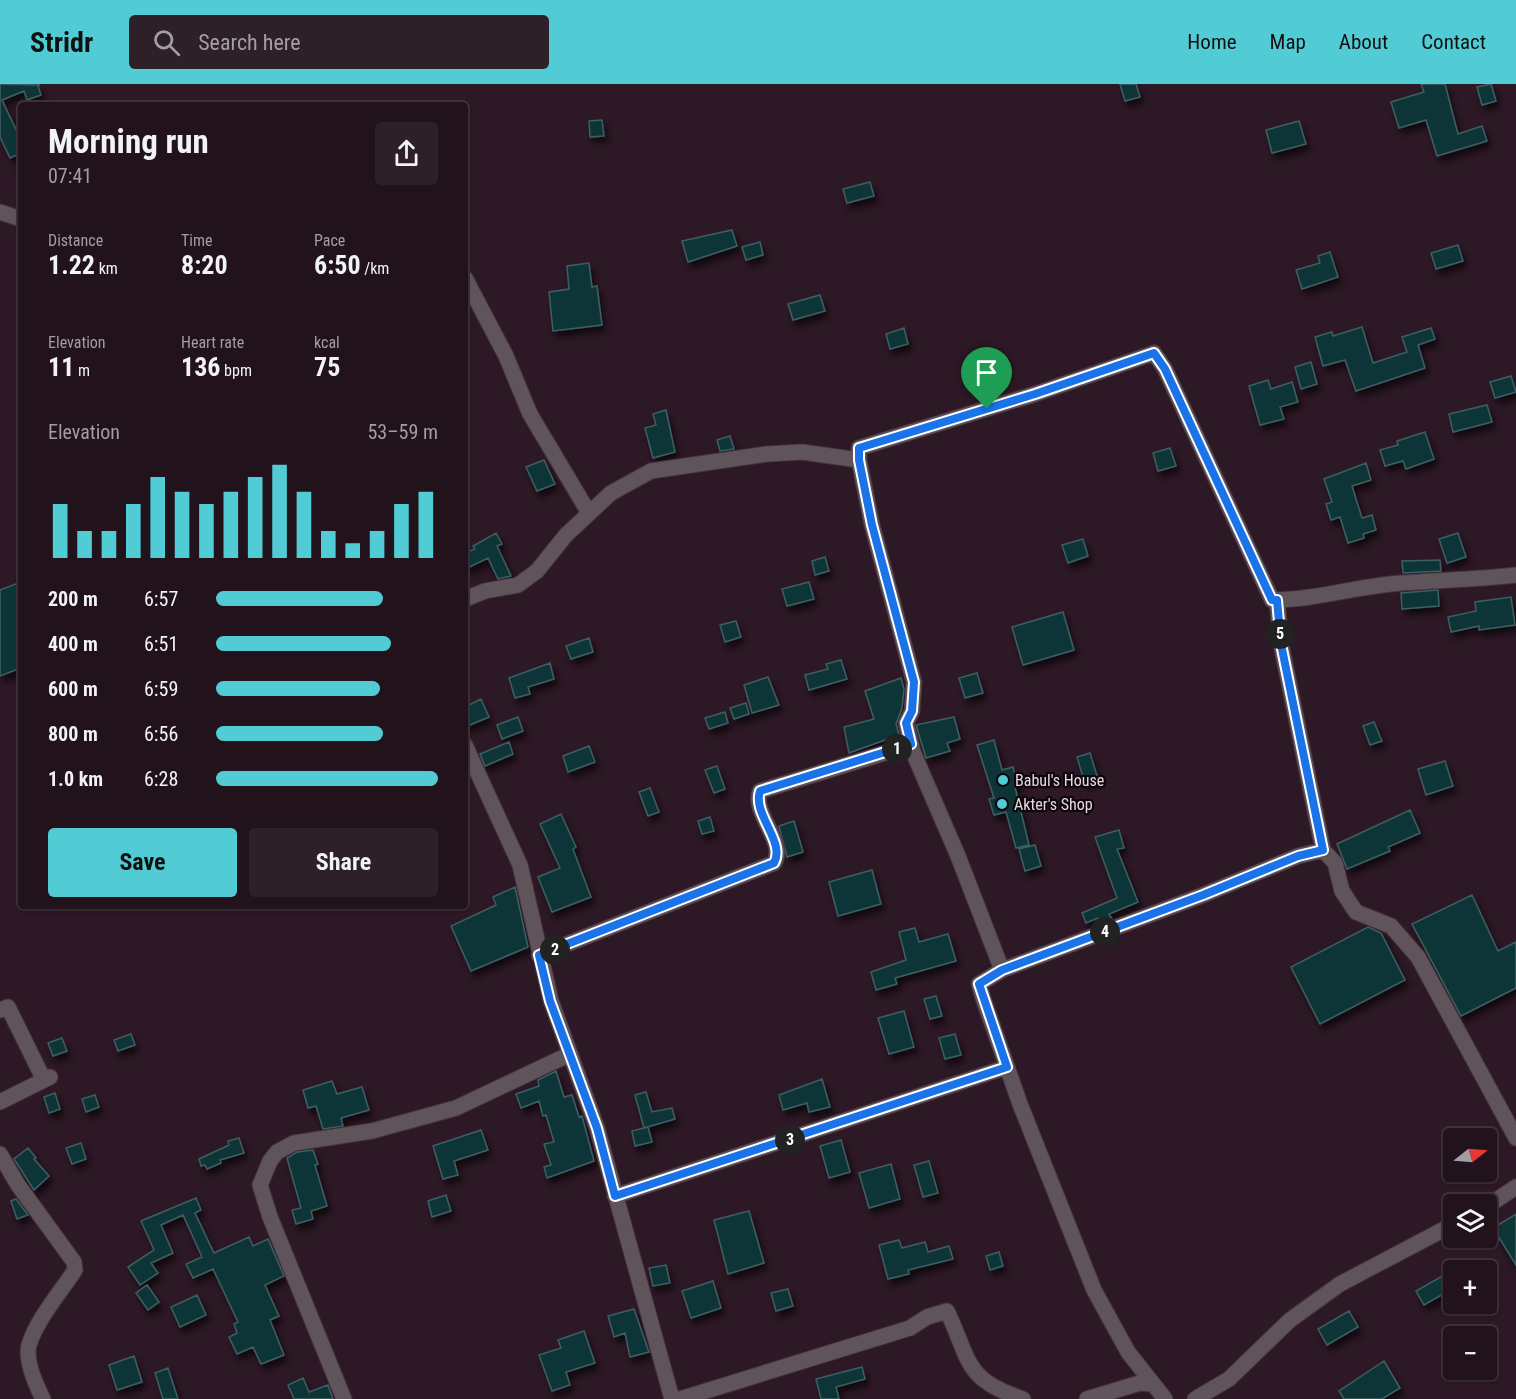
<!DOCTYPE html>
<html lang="en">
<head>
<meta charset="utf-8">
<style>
	body { margin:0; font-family:"Roboto Condensed",sans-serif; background:#2e2029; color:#f1f3f6; height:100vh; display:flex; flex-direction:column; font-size:22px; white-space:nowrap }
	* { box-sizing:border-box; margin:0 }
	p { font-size:20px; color:#a29ea3 }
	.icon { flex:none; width:33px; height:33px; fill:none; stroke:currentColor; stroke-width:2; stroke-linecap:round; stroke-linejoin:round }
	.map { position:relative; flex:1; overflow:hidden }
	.sheet { position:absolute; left:18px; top:18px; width:450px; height:807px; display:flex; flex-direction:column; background:#22121c; border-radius:6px; box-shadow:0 2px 4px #0004,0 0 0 2px #3f323b }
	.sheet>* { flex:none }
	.needle { width:39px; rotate:73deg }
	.fabs { position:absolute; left:1443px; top:1044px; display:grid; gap:12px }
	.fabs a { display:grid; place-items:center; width:54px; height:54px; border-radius:6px; background:#22121c; box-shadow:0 2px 4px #0004,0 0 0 2px #3f323b; font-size:30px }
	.pin { position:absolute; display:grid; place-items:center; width:51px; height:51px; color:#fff; margin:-62px -26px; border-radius:50% 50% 50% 0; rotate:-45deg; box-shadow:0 0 6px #0007 }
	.pin .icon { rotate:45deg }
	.km { position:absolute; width:30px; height:30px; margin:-15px; border-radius:50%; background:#222; color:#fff; font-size:16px; line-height:30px; text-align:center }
	.round { display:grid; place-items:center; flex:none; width:63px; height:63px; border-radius:6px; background:#2e2029 }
	.overview { display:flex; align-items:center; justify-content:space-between; height:102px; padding:0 30px }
	h1 { font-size:33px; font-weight:700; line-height:45px }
	.figures { display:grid; grid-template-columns:repeat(3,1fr); gap:9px; height:102px; padding:6px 30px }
	.figures div { display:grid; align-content:center }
	.figures b { font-size:26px; font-weight:700 }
	.figures small { font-size:16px; font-weight:400 }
	.figures p { font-size:16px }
	.chart { height:168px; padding:12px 30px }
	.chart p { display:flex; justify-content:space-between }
	.chart svg { width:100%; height:108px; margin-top:6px; stroke:#51ccd4; stroke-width:6 }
	.action { display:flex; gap:12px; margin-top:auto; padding:12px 30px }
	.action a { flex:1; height:69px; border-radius:6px; background:#51ccd4; color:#111; font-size:24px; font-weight:700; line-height:69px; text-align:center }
	.action a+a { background:#2e2029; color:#f1f3f6 }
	ul { padding:0 30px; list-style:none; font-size:20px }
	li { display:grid; grid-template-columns:96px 72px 1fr; align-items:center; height:45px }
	li i { height:15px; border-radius:8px; background:#51ccd4 }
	header { display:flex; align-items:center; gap:36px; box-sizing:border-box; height:84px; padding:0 30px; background:#51ccd4; color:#111 }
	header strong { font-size:28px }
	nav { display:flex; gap:33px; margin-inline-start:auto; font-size:21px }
	.search { width:420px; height:54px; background:#2e2029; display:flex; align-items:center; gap:15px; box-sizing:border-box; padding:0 21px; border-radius:6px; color:#a29ea3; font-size:22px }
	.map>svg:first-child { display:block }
	.building { fill:#113538; stroke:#3c5f62; stroke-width:1.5; filter:url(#shadow) }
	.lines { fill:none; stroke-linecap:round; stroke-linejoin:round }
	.minor-casing { stroke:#47333f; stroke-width:17 }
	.minor { stroke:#60545b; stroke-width:15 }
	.route-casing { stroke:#fff; stroke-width:12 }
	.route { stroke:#1a73e8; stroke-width:8 }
	.poi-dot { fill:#51ccd4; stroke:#0f060c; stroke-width:2 }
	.labels { text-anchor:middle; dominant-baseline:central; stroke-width:4.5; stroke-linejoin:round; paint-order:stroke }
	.poi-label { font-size:16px; fill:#e7d8e1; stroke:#0f060c; text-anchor:start }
</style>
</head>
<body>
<header>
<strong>Stridr</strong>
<div class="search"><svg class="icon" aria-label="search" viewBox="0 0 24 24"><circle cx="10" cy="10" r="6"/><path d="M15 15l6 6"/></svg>Search here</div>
<nav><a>Home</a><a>Map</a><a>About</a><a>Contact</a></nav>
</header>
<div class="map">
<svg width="1516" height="1315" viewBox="0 0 1516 1315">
	<defs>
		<filter id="shadow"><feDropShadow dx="3.5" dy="6" stdDeviation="3" flood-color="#0009"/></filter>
	</defs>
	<rect width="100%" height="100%" fill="#2d1825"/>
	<path class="building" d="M0,0L40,1L38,2L41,11L27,16L24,7L2,16L21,56V69L10,74L0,53Z
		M1120,0H1136L1140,13L1125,17Z
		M1421,0H1445L1458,50L1482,42L1487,57L1437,72L1426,36L1399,44L1391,18L1424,8Z
		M1491,0L1496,17L1482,21L1477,3Z
		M602,36L604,52L590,53L589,37Z
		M1299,37L1306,60L1272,69L1266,46Z
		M870,98L874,112L847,119L843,105Z
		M732,146L737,162L688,178L682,157Z
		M760,158L763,171L746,176L742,163Z
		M1458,161L1463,177L1436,185L1431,169Z
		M1330,168L1338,193L1302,205L1296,186L1320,179L1318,172Z
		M589,179L592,203L597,202L602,241L553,247L549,208L569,205L567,182Z
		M820,211L825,227L793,236L788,220Z
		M1362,243L1373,279L1407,268L1402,253L1431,244L1435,255L1418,261L1425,284L1356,307L1345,276L1323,282L1315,253L1332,248L1333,252Z
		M904,244L908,260L890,265L886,250Z
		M1311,278L1317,300L1301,305L1295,283Z
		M1511,292L1516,308L1495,314L1490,298Z
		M1268,296L1271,305L1292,298L1298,318L1280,323L1284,335L1260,341L1249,302Z
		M1487,321L1492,338L1453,348L1449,330Z
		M666,326L675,368L653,374L645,344L656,341L653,330Z
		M1425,348L1434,375L1406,385L1403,377L1385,382L1380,366L1398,361L1397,357Z
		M730,352L734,365L720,367L717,356Z
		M1170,364L1176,382L1158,387L1153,369Z
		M544,376L555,400L537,407L526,383Z
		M1366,379L1371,396L1352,402L1362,434L1372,431L1376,446L1363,450L1364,454L1348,459L1340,433L1331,436L1326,420L1332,418L1324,395Z
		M496,449L502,460L497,462L511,492L498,495L488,474L465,485V469L475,465L473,462Z
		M1458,449L1466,473L1447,479L1439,455Z
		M1083,455L1088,472L1068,479L1062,461Z
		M825,473L829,487L815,491L812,477Z
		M1440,476L1441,487L1403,489L1402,477Z
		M21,498V584L0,592V506Z
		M809,498L814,515L787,522L782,505Z
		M1438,506L1439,522L1402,525L1401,509Z
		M1511,513L1515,541L1479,546V542L1451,548L1448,533L1476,527L1475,518Z
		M1063,528L1074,566L1023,581L1012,543Z
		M736,537L741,553L725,558L720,541Z
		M589,554L593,568L571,575L566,562Z
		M841,576L847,595L809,606L805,591L828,585L826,580Z
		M550,579L554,595L528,603L530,610L515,614L509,594Z
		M977,589L983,609L965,614L959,594Z
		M768,593L779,621L752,629L744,601Z
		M901,594L904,605L902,624L896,640L899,651L849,669L844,643L874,635L865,607Z
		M481,615L489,633L465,643V623Z
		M746,619L749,630L734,635L730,624Z
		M725,628L728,639L709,645L705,634Z
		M518,633L523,647L502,655L497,641Z
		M954,633L960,655L947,659L950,667L926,674L916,641Z
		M1374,638L1382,657L1370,661L1363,642Z
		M994,656L1002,686L1013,683L1018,702L1015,703L1029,761L1016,764L1006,728L994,731L989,715L994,714L977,661Z
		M509,658L513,670L485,682L480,670Z
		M589,662L595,678L568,688L563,672Z
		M1090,669L1098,695L1085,700L1077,673Z
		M1445,677L1453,702L1426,711L1418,685Z
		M717,682L725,705L714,709L705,686Z
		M650,704L659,728L648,732L639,708Z
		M1410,726L1420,749L1388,763L1390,767L1347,785L1337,760Z
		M561,730L576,763L573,765L591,813L552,828L538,793L560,784L540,740Z
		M710,733L714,747L702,750L698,737Z
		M794,737L803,768L787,773L779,742Z
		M1119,746L1124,764L1117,765L1138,818L1109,830L1112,835L1100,839L1098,834L1086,839L1082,829L1117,814L1095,753Z
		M1035,761L1041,782L1025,787L1019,765Z
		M872,786L881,820L838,832L829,798Z
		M515,803L528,863L471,887L451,842L496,821L493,813Z
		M1472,811L1498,867L1516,858V904L1461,932L1412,840Z
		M1368,843L1381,849L1405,896L1320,940L1291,883Z
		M915,844L919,858L948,850L956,877L895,894L897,900L876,906L871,888L906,876L899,848Z
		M936,912L942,932L930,935L924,915Z
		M904,927L914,963L889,970L878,934Z
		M131,950L135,961L118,967L114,956Z
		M955,950L961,971L945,975L939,954Z
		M62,954L67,967L53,972L48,959Z
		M556,987L564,1013L572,1011L579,1033L582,1032L594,1077L547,1094L544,1083L551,1081L544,1060L554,1058L546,1031L543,1032L539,1017L521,1024L516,1010L539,1002L538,996Z
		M822,995L830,1023L809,1028L807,1019L783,1026L779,1011Z
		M332,997L337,1010L362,1003L369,1026L341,1034L343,1042L323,1045L316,1022L308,1024L303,1006Z
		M646,1008L652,1028L672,1024L675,1035L644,1044L635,1011Z
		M55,1009L60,1025L49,1029L44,1013Z
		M95,1011L99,1023L86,1028L82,1015Z
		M648,1043L652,1058L635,1062L632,1047Z
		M481,1046L488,1066L454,1077L458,1091L443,1095L433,1062Z
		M239,1054L244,1069L220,1076L221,1079L207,1085L205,1081L201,1082L199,1075L229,1061L228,1057Z
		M841,1056L850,1088L829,1094L820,1062Z
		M81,1059L86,1075L72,1080L66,1064Z
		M28,1064L36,1074L34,1075L49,1092L34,1106L14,1075Z
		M313,1066L318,1080L315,1081L327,1122L311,1127L313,1135L296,1140L292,1126L301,1124L287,1074L297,1068Z
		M929,1077L938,1109L923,1113L914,1081Z
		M891,1080L900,1115L869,1124L859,1089Z
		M446,1111L451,1127L432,1133L428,1117Z
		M196,1114L201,1126L195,1129L214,1169L249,1153L253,1162L268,1155L284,1192L265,1201L279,1232L270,1236L284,1271L261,1280L253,1263L237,1270L229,1253L237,1249L234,1240L238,1238L213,1185L193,1194L186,1180L202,1173L183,1131L161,1141L173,1169L151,1179L158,1189L140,1201L128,1183L154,1166L141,1137Z
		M16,1115L28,1131L17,1135L11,1117Z
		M749,1127L764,1179L728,1190L714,1136Z
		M1516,1130V1181L1493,1144Z
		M899,1156L902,1164L925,1158L928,1168L949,1162L953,1175L908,1186L909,1190L888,1195L879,1161Z
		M999,1168L1003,1182L990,1186L986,1172Z
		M666,1181L670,1199L653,1202L649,1184Z
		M1444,1191L1452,1205L1424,1221L1416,1207Z
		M713,1197L721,1224L691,1234L682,1207Z
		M147,1201L159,1218L148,1226L136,1209Z
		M788,1205L793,1222L776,1227L771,1209Z
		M197,1211L206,1231L180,1243L171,1223Z
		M634,1225L649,1268L630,1273L625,1249L614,1253L608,1232Z
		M1349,1227L1358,1243L1327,1261L1318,1245Z
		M584,1247L595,1279L566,1288L570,1301L552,1307L539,1271L561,1264L558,1256Z
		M134,1272L142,1298L117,1306L109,1281Z
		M1384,1277L1400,1304L1382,1315H1344L1339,1307Z
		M862,1283L865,1295L836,1303L839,1315H821L816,1295Z
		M168,1284L178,1315H163L155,1289Z
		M303,1294L309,1308L328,1301L333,1315H294L288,1301Z"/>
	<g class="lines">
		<defs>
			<path id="minor" d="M0,128L21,135
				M465,194L506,272L530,330L589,429
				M465,515L485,507L518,501L537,487L566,451L611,409L651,387L767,370L802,368L859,376
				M1277,516L1281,560L1323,766
				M465,661L520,781L551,917L597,1044L672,1315
				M539,871L774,779C787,758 751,729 760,707L911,661
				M1002,886L1203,811L1298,772L1323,766L1335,779L1342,807L1356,828L1391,842L1418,873L1516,1054
				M0,926L8,923L44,996
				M0,1018L50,993
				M0,1070L18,1101L74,1178L75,1186C60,1209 37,1235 29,1261C25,1276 36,1301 43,1315
				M615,1112L1007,983
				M1486,1123L1516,1103
				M344,1315L270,1133L260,1101L270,1077L277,1068L294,1059L372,1047L456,1024L570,970
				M680,1315L910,1244L927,1233L947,1227C971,1277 963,1295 1023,1315
				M1087,1315L1140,1299L1153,1300
				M1165,1315L1128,1268L1094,1206L1020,1020L983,914L979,900L1002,886L958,772L913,668L906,639L912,627L914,598L872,441L859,376V364L1035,310L1154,269L1165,285L1272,516C1312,516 1352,504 1391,500C1433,496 1474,496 1516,491
				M1195,1315L1229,1295L1290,1236L1340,1200L1454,1140"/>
		</defs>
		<use href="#minor" class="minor-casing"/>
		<use href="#minor" class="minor"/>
	</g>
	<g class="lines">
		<defs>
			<path id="route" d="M1154,269L1165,285L1272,516H1277L1281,560L1323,766L1298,772L1203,811L1002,886L979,900L1007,983L615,1112L597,1044L550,917L539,871L774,779C786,758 752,730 760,707L911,660L906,639L912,627L914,598L872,441L859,376V364L1035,310Z"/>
		</defs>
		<use href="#route" class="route-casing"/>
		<use href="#route" class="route"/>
	</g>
	<g class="poi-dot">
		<circle cx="1003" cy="696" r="6"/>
		<circle cx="1002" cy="720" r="6"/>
	</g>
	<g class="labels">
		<g class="poi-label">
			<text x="1015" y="696">Babul's House</text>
			<text x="1014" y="720">Akter's Shop</text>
		</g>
	</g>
</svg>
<div class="fabs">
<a><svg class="needle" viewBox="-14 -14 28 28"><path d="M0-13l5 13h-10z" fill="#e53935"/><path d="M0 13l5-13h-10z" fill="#a29ea3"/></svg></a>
<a><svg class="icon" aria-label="layers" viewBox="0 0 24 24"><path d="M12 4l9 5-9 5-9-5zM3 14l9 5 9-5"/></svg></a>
<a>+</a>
<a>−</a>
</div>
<div class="pin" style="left:987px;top:325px;background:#1e9e55"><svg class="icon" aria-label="arrive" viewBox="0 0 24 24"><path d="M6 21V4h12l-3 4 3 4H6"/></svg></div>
<b class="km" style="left:897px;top:665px">1</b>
<b class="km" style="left:555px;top:866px">2</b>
<b class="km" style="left:790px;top:1056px">3</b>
<b class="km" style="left:1105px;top:848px">4</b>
<b class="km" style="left:1280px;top:550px">5</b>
<section class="sheet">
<div class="overview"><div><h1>Morning run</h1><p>07:41</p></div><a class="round"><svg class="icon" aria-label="share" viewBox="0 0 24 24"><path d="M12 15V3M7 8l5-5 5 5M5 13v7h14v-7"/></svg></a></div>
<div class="figures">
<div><p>Distance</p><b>1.22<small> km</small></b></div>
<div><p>Time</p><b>8:20</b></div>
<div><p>Pace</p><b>6:50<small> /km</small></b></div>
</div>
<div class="figures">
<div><p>Elevation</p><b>11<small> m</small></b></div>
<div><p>Heart rate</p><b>136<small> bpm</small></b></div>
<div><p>kcal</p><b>75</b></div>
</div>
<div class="chart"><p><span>Elevation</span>53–59 m</p>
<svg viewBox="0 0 160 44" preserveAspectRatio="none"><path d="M5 44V22M15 44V33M25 44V33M35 44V22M45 44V11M55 44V17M65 44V22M75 44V17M85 44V11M95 44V6M105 44V17M115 44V33M125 44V38M135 44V33M145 44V22M155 44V17"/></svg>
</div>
<ul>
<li><b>200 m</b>6:57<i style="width:75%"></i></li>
<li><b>400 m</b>6:51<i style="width:79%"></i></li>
<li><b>600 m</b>6:59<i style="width:74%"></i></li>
<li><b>800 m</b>6:56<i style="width:75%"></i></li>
<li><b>1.0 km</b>6:28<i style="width:100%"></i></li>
</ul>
<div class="action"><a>Save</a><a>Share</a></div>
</section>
</div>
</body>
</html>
